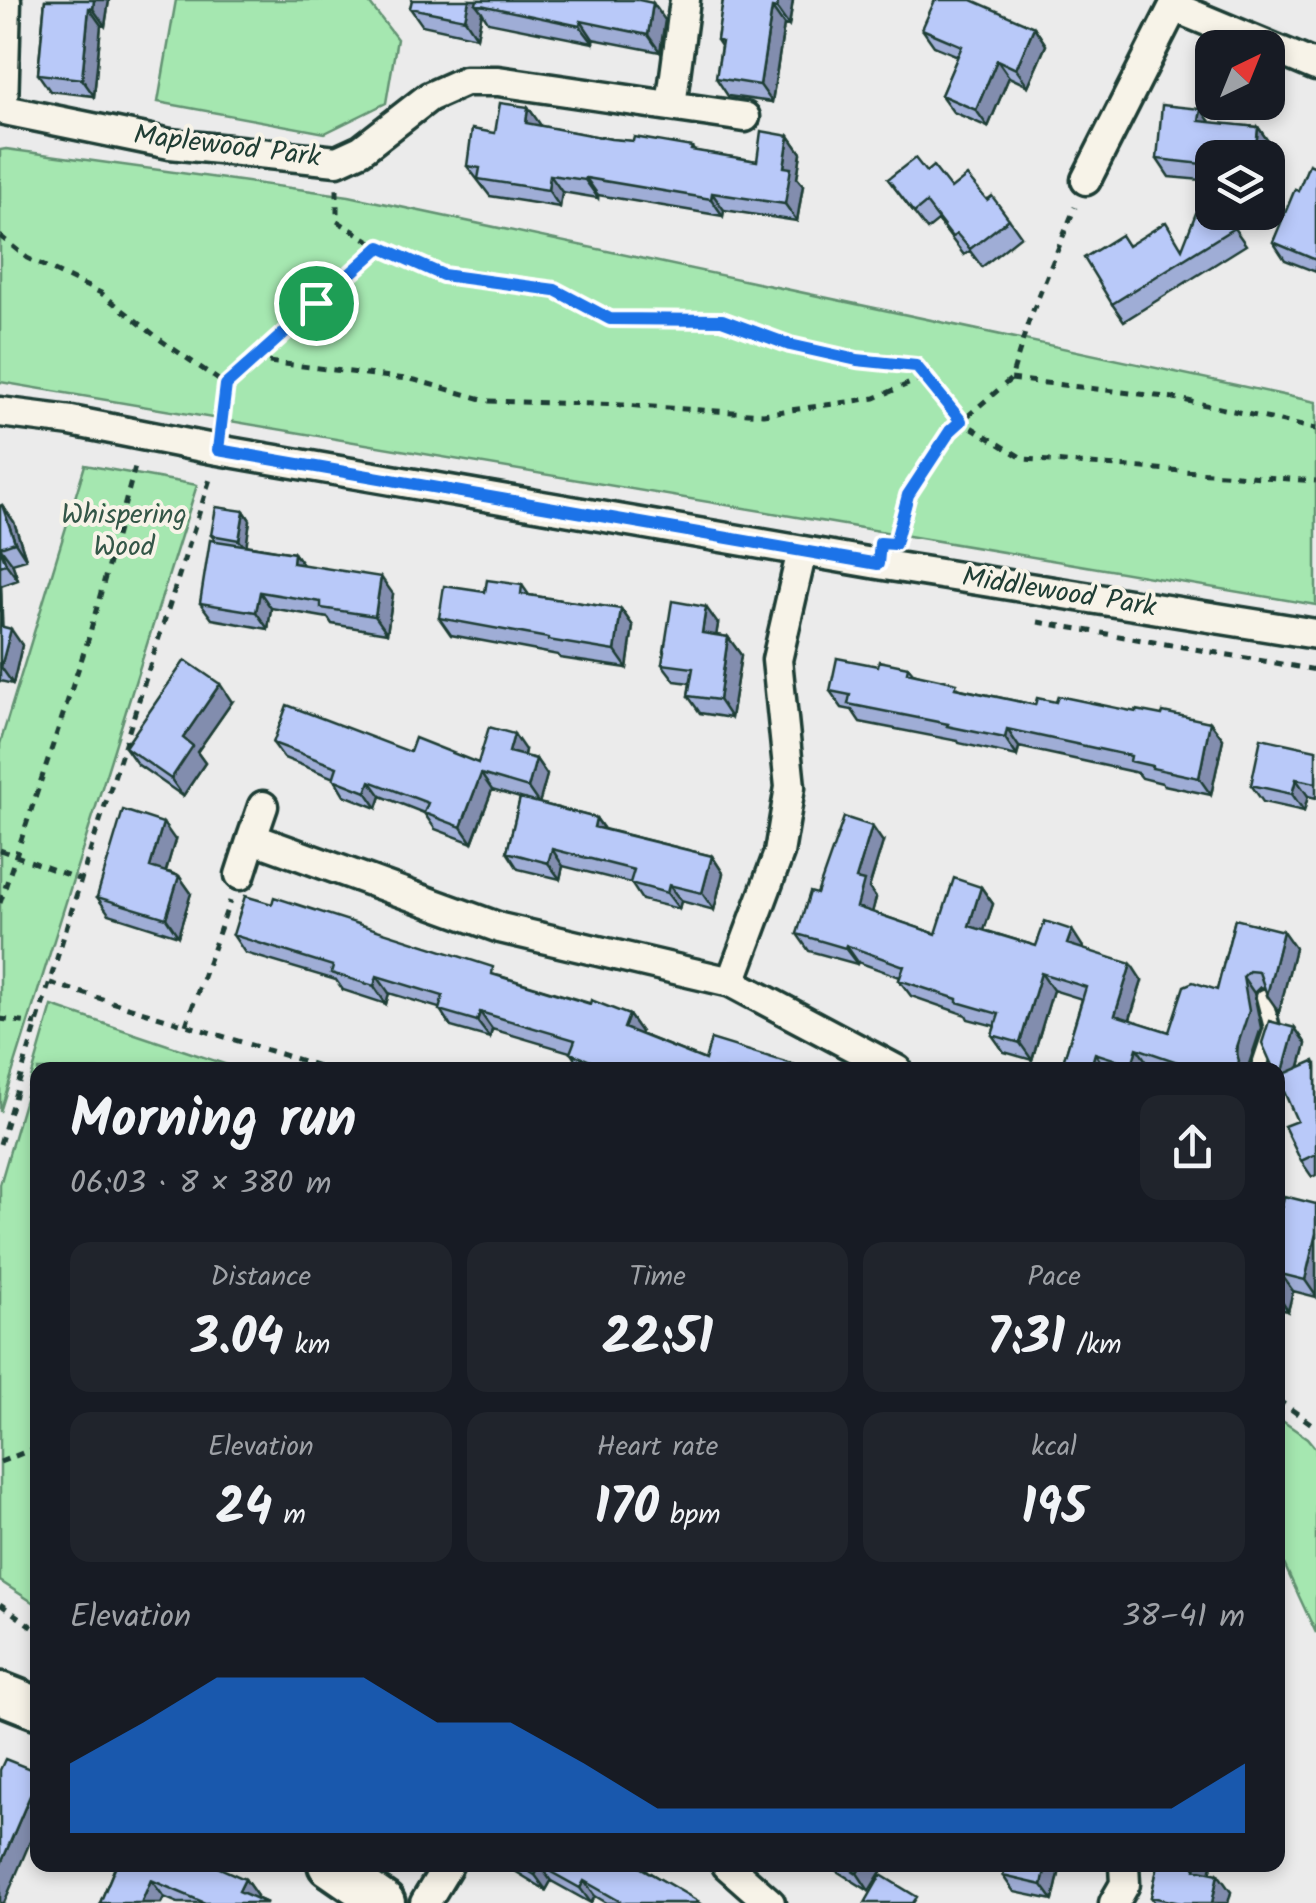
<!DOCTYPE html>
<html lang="en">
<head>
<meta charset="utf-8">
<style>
	body { margin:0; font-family:Kalam,sans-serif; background:#20242c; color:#f1f3f6; height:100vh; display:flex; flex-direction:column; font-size:38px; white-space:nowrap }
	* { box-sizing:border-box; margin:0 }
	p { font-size:32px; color:#9ea1a6 }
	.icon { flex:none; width:55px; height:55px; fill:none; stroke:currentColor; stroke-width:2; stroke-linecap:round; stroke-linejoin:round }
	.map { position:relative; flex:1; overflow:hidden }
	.details { position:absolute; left:30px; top:1062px; width:1255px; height:810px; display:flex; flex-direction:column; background:#171b24; border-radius:20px; box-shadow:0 5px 15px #0003 }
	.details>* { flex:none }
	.needle { width:65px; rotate:43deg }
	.controls { position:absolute; left:1195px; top:30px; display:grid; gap:20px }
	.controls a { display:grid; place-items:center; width:90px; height:90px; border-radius:20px; background:#171b24; box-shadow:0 5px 15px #0003; font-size:50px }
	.pin { position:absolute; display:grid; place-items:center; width:85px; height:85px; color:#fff; margin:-42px; border:5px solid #fff; border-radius:50%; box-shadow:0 2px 10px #0007 }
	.round { display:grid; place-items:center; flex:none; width:105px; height:105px; border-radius:20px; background:#20242c }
	.headline { display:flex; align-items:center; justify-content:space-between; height:170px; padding:0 40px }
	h1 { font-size:55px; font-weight:800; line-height:75px }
	.figures { display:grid; grid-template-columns:repeat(3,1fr); gap:15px; height:170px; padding:10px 40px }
	.figures div { display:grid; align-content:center; border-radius:20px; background:#20242c; text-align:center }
	.figures b { font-size:50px; font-weight:800 }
	.figures small { font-size:28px; font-weight:400 }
	.figures p { font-size:28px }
	.chart { height:280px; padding:20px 40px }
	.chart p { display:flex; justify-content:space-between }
	.chart svg { width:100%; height:180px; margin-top:10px; fill:#1a73e8; opacity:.7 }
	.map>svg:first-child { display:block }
	.green { fill:#a5e7b0; stroke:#629272; stroke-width:2.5 }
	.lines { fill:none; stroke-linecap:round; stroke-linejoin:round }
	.lane-casing { stroke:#1f3d34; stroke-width:21 }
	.street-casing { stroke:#1f3d34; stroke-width:35 }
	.secondary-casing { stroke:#1f3d34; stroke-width:48 }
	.path { stroke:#1f3d34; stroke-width:5; stroke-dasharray:8 8; stroke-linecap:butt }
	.lane { stroke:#f7f3e8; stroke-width:14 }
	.street { stroke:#f7f3e8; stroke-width:28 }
	.secondary { stroke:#f7f3e8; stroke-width:40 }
	.wall { fill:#9fadd6; stroke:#1f3d34; stroke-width:2.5 }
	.shaded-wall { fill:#828dae; stroke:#1f3d34; stroke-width:2.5 }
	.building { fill:#b9c9f9; stroke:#1f3d34; stroke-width:2.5 }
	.route-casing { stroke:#fff; stroke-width:20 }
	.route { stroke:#1a73e8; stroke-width:12 }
	.labels { text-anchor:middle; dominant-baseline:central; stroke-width:8; stroke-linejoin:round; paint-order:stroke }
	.street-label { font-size:28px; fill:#1f3d34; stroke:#f7f3e8 }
	.park-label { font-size:28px; fill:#335647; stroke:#f7f3e8 }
</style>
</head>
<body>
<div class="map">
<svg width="1316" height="1903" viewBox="0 0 1316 1903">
	<rect width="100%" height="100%" fill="#ebebeb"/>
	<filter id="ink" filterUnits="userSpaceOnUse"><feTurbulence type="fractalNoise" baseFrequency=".01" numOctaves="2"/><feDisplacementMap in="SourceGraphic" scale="20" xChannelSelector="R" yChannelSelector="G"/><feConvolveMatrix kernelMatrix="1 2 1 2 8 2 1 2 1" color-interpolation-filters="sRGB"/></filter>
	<g filter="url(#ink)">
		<path class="green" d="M176,0H367L397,39L386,103L325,133L158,102Z
			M6,149L349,196L1316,402V605L0,382V150Z
			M85,465L197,485L0,1112V744Z
			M52,1006L242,1070H38L37,1605L0,1581V1185Z
			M1278,1418L1307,1438L1316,1449V1633L1278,1551Z"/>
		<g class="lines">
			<defs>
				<path id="lane" d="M1258,1070L1272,1028L1264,997"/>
				<path id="street" d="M1174,7L1316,66
					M671,106L685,0
					M3,108L6,0
					M0,109L170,144L337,161L361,150L429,97L465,81H498L745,117
					M1086,180L1177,0
					M0,412L71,421L218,450L878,564L1316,634
					M263,806L252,838L500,928L731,982L897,1070
					M240,875L252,838
					M731,982L779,853L790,787L777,660L802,551
					M727,1865L770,1903
					M425,1903L448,1865
					M1114,1903L1125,1884L1124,1865"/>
				<path id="secondary" d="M0,1693L38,1708
					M329,1865L384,1903"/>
			</defs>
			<use href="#lane" class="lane-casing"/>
			<use href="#street" class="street-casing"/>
			<use href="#secondary" class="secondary-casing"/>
			<path class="path" d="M0,236L27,258L101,293L162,341L226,385
				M380,247L443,275L555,290L610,319L722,320L790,345L857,360L916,366L961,421L1024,459L1316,481
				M253,360L415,380L489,401L623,405L763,414L875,398L925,377
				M1011,379L1174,398L1316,429
				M221,424L226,385L380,247L337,221V189
				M897,538L908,495L950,431L1011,379L1028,323L1075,207
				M1038,622L1316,670
				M0,850L81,880
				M0,903L88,640L136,463
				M50,983L332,1070
				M0,1019L37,1024
				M186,1025L230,901
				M0,1144L81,880L210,479
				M1278,1400L1316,1427
				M0,1462L38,1447
				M0,1604L38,1631"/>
			<use href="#lane" class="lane"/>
			<use href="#street" class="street"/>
			<use href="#secondary" class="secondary"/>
		</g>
		<path class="wall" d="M45,0H109L105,26L101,25L94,96L50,91L38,74Z
			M412,0L665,20L660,52L593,39V43L488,22L482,12L477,37L422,25L410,8Z
			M723,0H793L789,26L784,25L772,102L728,96L716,78L721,46L717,40Z
			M1034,27L1046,45L1028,86L1009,77L988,127L953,112L941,95L958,56L934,46L922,29Z
			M528,107L540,126L611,139L692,147L694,151L757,161L789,136L801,153L797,178L803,185L797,221L724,210L723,216L598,195V198L562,192L560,207L490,196L467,166L495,133Z
			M1201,109L1210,123L1258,127L1270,144L1268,169V158H1212V181L1169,177L1157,159Z
			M1316,167V272L1285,260L1273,242L1298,191Z
			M926,172L951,189L987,200L1009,219L1021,236L982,267L970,251L964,255L938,221L927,230L888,179Z
			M1234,228L1246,245L1124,321L1112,304L1129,245L1183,247Z
			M2,505L14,522L26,559L12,563L18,580L1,586L2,627L22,645L13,684L0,681V506Z
			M244,511L250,520L246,545L294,553L303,565L393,594L387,633L332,624L328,618L271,608L268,629L212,619L200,603L215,540L211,535Z
			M522,585L529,595L621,609L633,626L627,668L560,658L558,655L451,635L439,618L485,592Z
			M718,624L716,635L728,637L741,655L731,718L700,713L688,696L690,683L675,681L662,664Z
			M908,667L913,673L961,689L1035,705L1056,702L1210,722L1223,739L1211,795L1164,785L1162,783L1142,778L1138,773L1019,747L1017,756L959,743L958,741L860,722L852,710L842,708L830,691Z
			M232,702L197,752L205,763L183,796L137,764L125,747Z
			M273,743L478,763L525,750L524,756L536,759L547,775L539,803L596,818L604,829L712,856L723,873L714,910L681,901L679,909L642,900L631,883L563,866L560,879L518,869L507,852L520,798L492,790L472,843L435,829L424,813L381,796L377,808L344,795L334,778L284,758Z
			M1316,750V798L1308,796L1304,811L1263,802L1251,785Z
			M175,840L166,871L179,876L191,893L178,936L109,914L97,897Z
			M883,842L869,888L876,898L872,912L936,934L981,887L993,904L984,930L1036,946L1083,947V949L1142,981L1130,1020L1169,1032L1217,990L1235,919L1295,948L1279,1012L1265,988L1260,987L1254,993L1261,1028L1248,1067L1249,1070H1165L1149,1065L1147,1070H1061L1082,999L1053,990L1032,1060L1004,1052L992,1035L995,1026L968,1019L966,1015L911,996L899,980L900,977L858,962L857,964L809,951L797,934L817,894Z
			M233,935L500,976L629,1015L641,1032L640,1034L705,1060L804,1070H582L570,1052L492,1029L490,1038L451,1027L439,1008L389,993L386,1004L343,990L336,980L245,953Z
			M1295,1028L1306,1044L1300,1067L1316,1064V1175L1312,1177L1301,1161L1297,1121Z
			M1316,1204V1297L1293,1291L1288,1311L1278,1309V1225Z
			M116,1865L245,1879L257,1896L256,1898L267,1903H178L164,1897L161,1903H100Z
			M505,1865H644L647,1871L699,1903H607L595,1896L591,1903L551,1881L546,1890Z
			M827,1865H885L869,1891Z
			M1061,1865L1053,1900L1014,1892L1003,1876Z
			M1158,1865H1212L1210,1873L1231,1892L1228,1903H1155L1151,1897Z"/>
		<path class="shaded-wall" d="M94,0H109L105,26L93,9Z
			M469,0H485L476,4L482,12L477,37L465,19Z
			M778,0H793L789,26L777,9Z
			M653,3L665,20L660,52L648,35Z
			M89,8L101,25L94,96L82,79Z
			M772,8L784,25L772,102L760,85Z
			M581,21L593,39V43L580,26Z
			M1034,27L1046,45L1028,86L1016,69Z
			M997,60L1009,77L988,127L976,110Z
			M528,107L540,124L538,140L526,123Z
			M1201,109L1213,126L1199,121Z
			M1258,127L1270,144L1268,169V158H1255Z
			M789,136L801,153L797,178L803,185L797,221L785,204L784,167Z
			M550,175L562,192L560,207L548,190Z
			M586,178L598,195V198L585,180Z
			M712,193L724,210L723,216L711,199Z
			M2,505L14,522L26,559L15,542Z
			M244,511L250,520L246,548L239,540Z
			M0,547L12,563L18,580L6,564Z
			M294,553L306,569L293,563Z
			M381,577L393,594L387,633L375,616Z
			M0,584L1,586L3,641L0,637Z
			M260,592L271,608L268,629L256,612Z
			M706,607L718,624L714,650L702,633Z
			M621,609L633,626L627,668L615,651Z
			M11,629L22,645L13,684L1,667Z
			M728,637L741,655L731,718L719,700Z
			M220,684L232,702L197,752L205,763L183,796L171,779L183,738Z
			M1210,722L1223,739L1211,795L1199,778Z
			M1007,729L1019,747L1017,756L1005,738Z
			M514,734L525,750L520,768L509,752Z
			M536,759L547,775L539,804L528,788Z
			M481,774L492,790L472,843L461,827Z
			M1296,779L1308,796L1304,811L1292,794Z
			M370,781L381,796L377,808L366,792Z
			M596,818L607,834L594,827Z
			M163,823L175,840L162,884L150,867Z
			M872,826L883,842L869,888L876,898L869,924L857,907L856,879Z
			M552,849L563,866L560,879L548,863Z
			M712,856L723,873L714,910L702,893Z
			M179,876L191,893L178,936L166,918Z
			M669,885L681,901L679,909L667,893Z
			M981,887L993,904L980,942L969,926Z
			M1072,930L1083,947L1079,961L1067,944Z
			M1283,931L1295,948L1279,1012L1267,995Z
			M846,945L858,962L857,964L845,948Z
			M1131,964L1142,981L1126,1031L1115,1015Z
			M1041,973L1053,990L1032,1060L1020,1043Z
			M377,976L389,993L386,1004L374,986Z
			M1243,977L1254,993L1261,1028L1248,1067L1249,1070H1236Z
			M480,1012L492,1029L490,1038L477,1021Z
			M629,1015L641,1032L636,1045L624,1028Z
			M1295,1028L1306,1044L1293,1091L1282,1075Z
			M1137,1048L1149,1065L1147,1070H1136L1132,1065Z
			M1095,1053L1106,1070H1090Z
			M1316,1233V1296L1305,1280Z
			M1281,1274L1293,1291L1288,1311L1278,1296Z
			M38,1777V1823L4,1903H0V1866Z
			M862,1865H885L869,1891L857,1873Z
			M1046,1865H1061L1053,1900L1042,1885Z
			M1196,1865H1212L1207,1887L1195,1869Z
			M540,1866L551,1881L546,1890L535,1875Z
			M1218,1874L1231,1892L1228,1903H1212Z
			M245,1879L257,1896L254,1903L239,1891Z
			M151,1880L164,1897L161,1903H141Z
			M584,1881L595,1896L591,1903L580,1888Z"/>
		<path class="building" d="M45,0H94L93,9L89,8L82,79L38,74Z
			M412,0H469L465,19L410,8Z
			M477,0H639L653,3L648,35L581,21L580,26L476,4Z
			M723,0H778L777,9L772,8L760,85L716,78L722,42L717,40Z
			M935,0H972L1034,27L1016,69L997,60L976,110L941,95L962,46L922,29Z
			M500,103L528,107L526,123L611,139L633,141L634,137L692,147L691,150L757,161L761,131L789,136L784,167L791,168L785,204L712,193L711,199L586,178L585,180L550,175L548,190L478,179L480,168L467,166L472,129L495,133Z
			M1162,105L1201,109L1199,121L1258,127L1255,158H1212V165L1157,159Z
			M915,158L926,172L933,166L951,189L967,176L987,200L992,196L1009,219L970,249L957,234L952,237L926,203L914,213L888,179Z
			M1309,164L1316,167V260L1273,242L1295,189L1298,191Z
			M1196,213L1234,228L1112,304L1084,258L1121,235L1128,246L1166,222L1182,249Z
			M2,505L15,542L0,547L6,564L0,566V506Z
			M216,507L244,511L239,540L211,535Z
			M210,540L294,553L293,563L381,577L375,616L321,608V602L260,592L256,612L200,603Z
			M487,580L522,585L521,594L621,609L615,651L548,640V638L439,618L444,586L485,592Z
			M672,601L706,607L702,633L728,637L719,700L688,696L693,668L662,664Z
			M0,626L11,629L1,667H0Z
			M837,658L878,666L879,661L908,667L907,672L957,683L955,688L1035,705L1037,698L1056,702L1058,696L1136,712V710L1162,715L1163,712L1210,722L1199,778L1152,768V766L1130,761L1131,756L1007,729L1005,738L947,726L948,724L848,704L850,695L830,691Z
			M185,660L220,684L183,738L193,746L171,779L125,747Z
			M287,705L410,752L415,738L478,763L489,727L514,734L509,752L536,759L528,788L481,774L461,827L424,813L428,803L370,781L366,792L333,779L337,767L273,743Z
			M1261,738L1316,750V783L1296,779L1292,794L1251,785Z
			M520,798L596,818L594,827L712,856L702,893L669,885L667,893L630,883L634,870L552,849L548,863L507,852Z
			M123,810L163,823L150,867L179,876L166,918L97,897Z
			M844,817L872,826L856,879L864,881L857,907L936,934L954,878L981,887L969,926L1036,946L1045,921L1072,930L1067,944L1131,964L1115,1015L1169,1032L1184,986L1193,982L1217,990L1235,919L1283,931L1267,995L1259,972L1249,971L1243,977L1249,1011L1236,1050L1239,1061L1236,1070H1194L1195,1068L1137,1048L1132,1065L1095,1053L1090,1070L1061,1069L1086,987L1041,973L1020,1043L992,1035L999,1014L957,1002V999L899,980L904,966L846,945L845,948L797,934L810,892L817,894Z
			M245,896L272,904L274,897L493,967L492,974L590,1004L591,1000L629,1015L624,1028L705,1060L711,1039L802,1067L801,1070H613L570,1053L575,1040L480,1012L477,1021L439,1010L443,996L377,976L374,986L331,973L333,966L233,935Z
			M1269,1021L1295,1028L1282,1075L1314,1061L1316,1066V1154L1301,1161L1284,1126L1297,1121L1278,1078V1070H1274L1262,1043Z
			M1284,1196L1316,1204V1233L1305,1280L1281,1274L1278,1289V1225Z
			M5,1759L38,1772V1777L0,1866V1770Z
			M116,1865H213L245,1879L239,1891L267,1903H205L151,1880L141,1903H100Z
			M518,1865H636L698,1901L696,1903H623L584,1881L580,1888L540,1866L535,1875Z
			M844,1865H862L857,1873Z
			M1006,1865H1046L1042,1885L1003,1876Z
			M1158,1865H1196L1195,1869L1218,1874L1212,1903H1181L1151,1897Z
			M881,1875L917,1897L913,1903H865Z"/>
	</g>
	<g class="lines" filter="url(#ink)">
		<defs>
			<path id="route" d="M380,247L443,275L555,290L610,319L722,320L790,345L857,360L916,366L961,421L950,431L908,495L895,544L880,543L878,564L218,450L226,385Z"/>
		</defs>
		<use href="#route" class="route-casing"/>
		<use href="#route" class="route"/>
	</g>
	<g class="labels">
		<g class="street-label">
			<text transform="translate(227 147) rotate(7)">Maplewood Park</text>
			<text transform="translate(1059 593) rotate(9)">Middlewood Park</text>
		</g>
		<g class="park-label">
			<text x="124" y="515">Whispering<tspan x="124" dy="32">Wood</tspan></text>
		</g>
	</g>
</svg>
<div class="controls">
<a><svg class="needle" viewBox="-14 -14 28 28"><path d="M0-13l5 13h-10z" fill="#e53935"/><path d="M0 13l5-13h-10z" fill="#9ea1a6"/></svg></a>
<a><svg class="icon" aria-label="layers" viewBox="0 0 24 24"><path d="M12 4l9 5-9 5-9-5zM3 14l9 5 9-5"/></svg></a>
</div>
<div class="pin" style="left:316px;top:303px;background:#1e9e55"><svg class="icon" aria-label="arrive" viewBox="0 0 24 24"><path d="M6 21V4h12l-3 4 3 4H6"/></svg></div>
<section class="details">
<div class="headline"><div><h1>Morning run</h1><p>06:03 · 8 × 380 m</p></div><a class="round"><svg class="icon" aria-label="share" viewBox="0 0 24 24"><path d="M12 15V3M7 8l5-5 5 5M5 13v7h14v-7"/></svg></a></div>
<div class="figures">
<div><p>Distance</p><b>3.04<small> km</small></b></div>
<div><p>Time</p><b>22:51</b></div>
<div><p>Pace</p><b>7:31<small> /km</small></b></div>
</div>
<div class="figures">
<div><p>Elevation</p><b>24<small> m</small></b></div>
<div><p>Heart rate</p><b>170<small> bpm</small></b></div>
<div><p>kcal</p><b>195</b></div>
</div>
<div class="chart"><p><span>Elevation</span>38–41 m</p>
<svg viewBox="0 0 160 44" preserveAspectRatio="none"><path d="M0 44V27L10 17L20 6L30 6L40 6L50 17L60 17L70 27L80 38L90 38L100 38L110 38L120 38L130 38L140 38L150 38L160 27V44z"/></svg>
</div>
</section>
</div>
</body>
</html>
